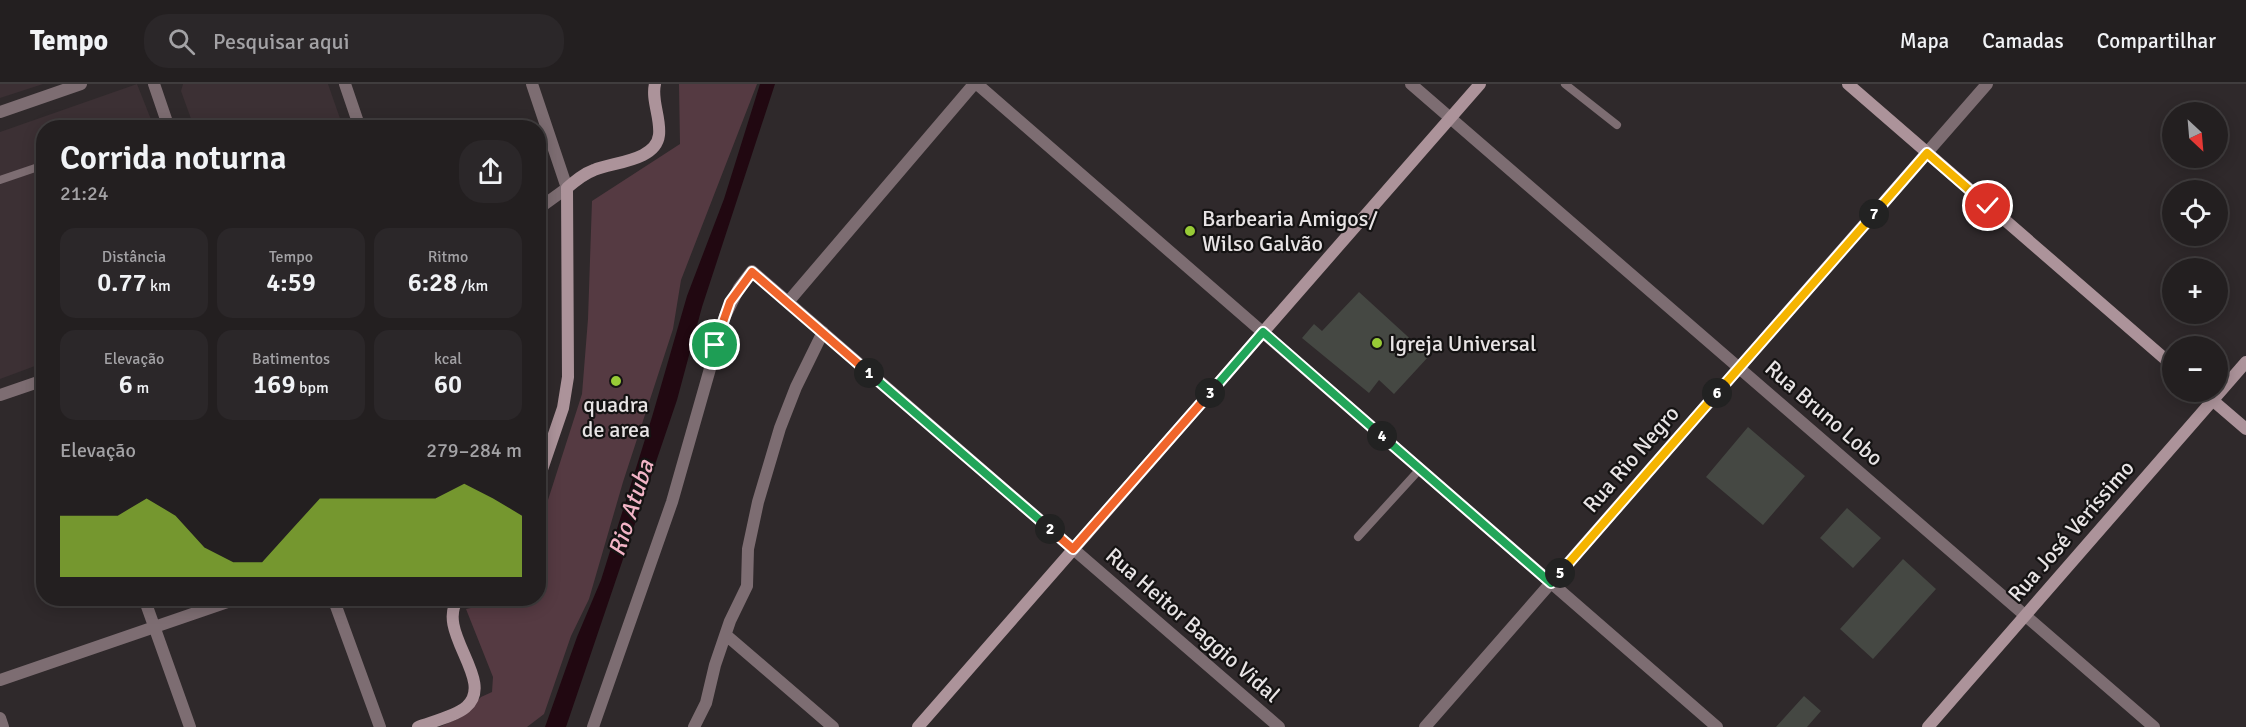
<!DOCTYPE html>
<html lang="pt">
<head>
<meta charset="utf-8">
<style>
	body { margin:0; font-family:Signika,sans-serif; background:#2b2729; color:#f1f3f6; height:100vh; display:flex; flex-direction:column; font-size:22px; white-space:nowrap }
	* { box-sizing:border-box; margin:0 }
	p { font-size:20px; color:#a3a2a5 }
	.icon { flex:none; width:33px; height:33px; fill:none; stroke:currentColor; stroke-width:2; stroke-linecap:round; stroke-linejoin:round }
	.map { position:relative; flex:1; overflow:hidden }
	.drawer { position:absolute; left:36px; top:36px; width:510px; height:486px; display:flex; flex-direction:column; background:#231f20; border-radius:24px; box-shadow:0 3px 15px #0003,0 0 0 2px #403d3e }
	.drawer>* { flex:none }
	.needle { width:39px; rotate:154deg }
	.tools { position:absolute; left:2162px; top:18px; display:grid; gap:12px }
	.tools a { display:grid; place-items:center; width:66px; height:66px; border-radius:50%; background:#231f20; box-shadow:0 3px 15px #0003,0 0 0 2px #403d3e; font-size:30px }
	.pin { position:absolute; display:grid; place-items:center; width:51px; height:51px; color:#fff; margin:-26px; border:3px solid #fff; border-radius:50%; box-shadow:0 2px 6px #0007 }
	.km { position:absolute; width:30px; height:30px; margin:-15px; border-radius:50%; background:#222; color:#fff; font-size:16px; line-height:30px; text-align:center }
	.round { display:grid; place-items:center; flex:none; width:63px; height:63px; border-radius:24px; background:#2b2729 }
	.summary { display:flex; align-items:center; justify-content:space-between; height:102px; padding:0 24px }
	h1 { font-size:33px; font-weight:600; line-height:45px }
	.stats { display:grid; grid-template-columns:repeat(3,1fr); gap:9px; height:102px; padding:6px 24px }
	.stats div { display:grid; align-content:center; border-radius:15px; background:#2b2729; text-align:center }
	.stats b { font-size:26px; font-weight:600 }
	.stats small { font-size:16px; font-weight:400 }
	.stats p { font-size:16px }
	.chart { height:168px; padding:12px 24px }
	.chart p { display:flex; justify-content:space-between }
	.chart svg { width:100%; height:108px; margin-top:6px; fill:#98cb36; opacity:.7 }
	header { display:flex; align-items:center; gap:36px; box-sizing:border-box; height:84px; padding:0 30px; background:#231f20; border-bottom:2px solid #403d3e }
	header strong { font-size:28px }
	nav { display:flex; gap:33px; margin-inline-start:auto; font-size:21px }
	.search { width:420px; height:54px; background:#2b2729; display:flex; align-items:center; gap:15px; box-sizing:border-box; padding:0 21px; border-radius:24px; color:#a3a2a5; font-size:22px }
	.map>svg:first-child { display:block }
	.built { fill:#3c3034 }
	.green { fill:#553a42 }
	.water { fill:#210811 }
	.building { fill:#454843 }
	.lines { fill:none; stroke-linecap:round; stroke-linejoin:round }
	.lane { stroke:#7d6d72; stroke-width:8 }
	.street { stroke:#7d6d72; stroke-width:12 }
	.secondary { stroke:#ac939a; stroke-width:12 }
	.split-1-casing { stroke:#fff; stroke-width:12 }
	.split-2-casing { stroke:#fff; stroke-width:12 }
	.split-3-casing { stroke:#fff; stroke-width:12 }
	.split-4-casing { stroke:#fff; stroke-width:12 }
	.split-5-casing { stroke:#fff; stroke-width:12 }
	.split-6-casing { stroke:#fff; stroke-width:12 }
	.split-7-casing { stroke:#fff; stroke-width:12 }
	.split-8-casing { stroke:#fff; stroke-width:12 }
	.split-1 { stroke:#f0652b; stroke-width:8 }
	.split-2 { stroke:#22a559; stroke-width:8 }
	.split-3 { stroke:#f0652b; stroke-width:8 }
	.split-4 { stroke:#22a559; stroke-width:8 }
	.split-5 { stroke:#22a559; stroke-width:8 }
	.split-6 { stroke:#f5b400; stroke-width:8 }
	.split-7 { stroke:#f5b400; stroke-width:8 }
	.split-8 { stroke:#f5b400; stroke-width:8 }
	.poi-dot { fill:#98cb36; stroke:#151313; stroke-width:2 }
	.labels { text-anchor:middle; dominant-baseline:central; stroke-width:4.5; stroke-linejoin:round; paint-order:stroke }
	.poi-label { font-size:22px; fill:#e8e4e5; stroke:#151313; text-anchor:start }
	.street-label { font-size:22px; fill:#e8e4e5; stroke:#151313 }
	.water-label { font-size:24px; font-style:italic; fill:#f2b4c6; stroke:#151313 }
</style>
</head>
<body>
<header>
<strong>Tempo</strong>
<div class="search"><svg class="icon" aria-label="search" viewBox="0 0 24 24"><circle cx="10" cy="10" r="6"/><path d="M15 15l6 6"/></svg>Pesquisar aqui</div>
<nav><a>Mapa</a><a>Camadas</a><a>Compartilhar</a></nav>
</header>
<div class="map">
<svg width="2246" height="643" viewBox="0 0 2246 643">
	<rect width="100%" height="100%" fill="#2f292b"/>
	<path class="built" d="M0,0H43L0,14Z
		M137,0L154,43L44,44L43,279L0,295V48Z
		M183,0H328L343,43H194L181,7Z"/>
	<path class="green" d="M679,0H757L681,196L673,245L623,398L589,515L571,552L544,630L527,643H439L460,634L481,613L492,608L493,593L466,525L512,515L538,514L539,444L582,310L588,235L592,117L680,60Z"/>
	<path class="water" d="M760,0H775L702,223L677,316L566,643H545L577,553L601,496L652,333L687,212L724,115Z"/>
	<path class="building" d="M1359,208L1429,272L1394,310L1379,296L1369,309L1302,254L1314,240L1322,247Z
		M1748,343L1805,392L1763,441L1706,393Z
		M1847,424L1881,454L1853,484L1820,454Z
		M1903,475L1936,505L1873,575L1840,545Z
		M1804,612L1821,627L1807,643H1776Z"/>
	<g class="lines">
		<path class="lane" d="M1565,0L1617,41
			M147,44L166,36
			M0,96L44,81
			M1358,453L1420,385"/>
		<path class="street" d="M154,0L169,44
			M345,0L360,44
			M532,0L567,104L538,125
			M977,0L1717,643
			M1411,0L2154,643
			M0,28L81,0
			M788,218L974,0
			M0,311L44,296
			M144,514L190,643
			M333,514L380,643
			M726,551L833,643
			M0,596L239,514
			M0,634L3,643
			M593,643L672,418L725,232L739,204L752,187L1279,643
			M694,643L706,619L715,581L730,537L747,502L748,465L758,418L780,344L796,303L823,248
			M1425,643L1987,0"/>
		<path class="secondary" d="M1848,0L2172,281
			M2203,308L2246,345
			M538,397L563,324L568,293L567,104C575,97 583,90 594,86C613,78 656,77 659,51C661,34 651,16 655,0
			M418,643C431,638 456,632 466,623C497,597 433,546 459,514
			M918,643L1480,0
			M1928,643L2246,278"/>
	</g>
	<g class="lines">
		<defs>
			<path id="split-1" d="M715,261L730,218L752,188L869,289"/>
			<path id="split-2" d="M869,289L1050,445"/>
			<path id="split-3" d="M1050,445L1073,465L1210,309"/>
			<path id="split-4" d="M1210,309L1263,248L1382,352"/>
			<path id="split-5" d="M1382,352L1551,499L1560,489"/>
			<path id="split-6" d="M1560,489L1717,309"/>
			<path id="split-7" d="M1717,309L1874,130"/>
			<path id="split-8" d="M1874,130L1927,69L1988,122"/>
		</defs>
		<use href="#split-1" class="split-1-casing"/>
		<use href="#split-2" class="split-2-casing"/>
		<use href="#split-3" class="split-3-casing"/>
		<use href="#split-4" class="split-4-casing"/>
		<use href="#split-5" class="split-5-casing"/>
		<use href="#split-6" class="split-6-casing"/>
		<use href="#split-7" class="split-7-casing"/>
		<use href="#split-8" class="split-8-casing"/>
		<use href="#split-1" class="split-1"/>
		<use href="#split-2" class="split-2"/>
		<use href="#split-3" class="split-3"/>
		<use href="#split-4" class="split-4"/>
		<use href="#split-5" class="split-5"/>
		<use href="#split-6" class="split-6"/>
		<use href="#split-7" class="split-7"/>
		<use href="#split-8" class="split-8"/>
	</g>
	<g class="poi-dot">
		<circle cx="1190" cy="147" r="6"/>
		<circle cx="1377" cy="259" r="6"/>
		<circle cx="616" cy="297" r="6"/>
	</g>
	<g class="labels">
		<g class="poi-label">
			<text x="1202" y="134">Barbearia Amigos/<tspan x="1202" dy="25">Wilso Galvão</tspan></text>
			<text x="1389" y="259">Igreja Universal</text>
			<text x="616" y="320" text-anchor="middle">quadra<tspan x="616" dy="25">de area</tspan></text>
		</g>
		<g class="street-label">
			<text transform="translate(1824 329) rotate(41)">Rua Bruno Lobo</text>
			<text transform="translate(1631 375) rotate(-49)">Rua Rio Negro</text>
			<text transform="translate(2071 447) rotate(-49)">Rua José Veríssimo</text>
			<text transform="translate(1193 541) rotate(41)">Rua Heitor Baggio Vidal</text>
		</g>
		<g class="water-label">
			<text transform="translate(631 424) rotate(-72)">Rio Atuba</text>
		</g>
	</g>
</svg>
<div class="tools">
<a><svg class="needle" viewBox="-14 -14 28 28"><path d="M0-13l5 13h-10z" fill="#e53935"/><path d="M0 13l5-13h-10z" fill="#a3a2a5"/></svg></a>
<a><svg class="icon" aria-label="locate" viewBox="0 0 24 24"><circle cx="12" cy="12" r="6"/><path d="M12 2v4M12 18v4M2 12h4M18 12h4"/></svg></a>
<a>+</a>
<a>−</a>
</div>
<div class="pin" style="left:715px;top:261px;background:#1e9e55"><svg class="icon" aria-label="arrive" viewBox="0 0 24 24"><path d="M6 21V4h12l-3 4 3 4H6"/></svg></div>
<div class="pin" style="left:1988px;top:122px;background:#d93025"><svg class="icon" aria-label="check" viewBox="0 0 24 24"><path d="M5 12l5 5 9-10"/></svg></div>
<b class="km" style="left:869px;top:289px">1</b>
<b class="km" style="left:1050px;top:445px">2</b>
<b class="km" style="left:1210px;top:309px">3</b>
<b class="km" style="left:1382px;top:352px">4</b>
<b class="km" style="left:1560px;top:489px">5</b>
<b class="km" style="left:1717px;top:309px">6</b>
<b class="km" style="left:1874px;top:130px">7</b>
<section class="drawer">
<div class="summary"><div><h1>Corrida noturna</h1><p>21:24</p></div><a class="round"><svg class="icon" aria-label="share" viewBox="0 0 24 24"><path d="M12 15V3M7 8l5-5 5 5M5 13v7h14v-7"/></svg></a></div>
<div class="stats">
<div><p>Distância</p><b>0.77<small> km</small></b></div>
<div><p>Tempo</p><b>4:59</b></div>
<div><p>Ritmo</p><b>6:28<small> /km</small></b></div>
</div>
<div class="stats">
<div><p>Elevação</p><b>6<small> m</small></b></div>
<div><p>Batimentos</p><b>169<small> bpm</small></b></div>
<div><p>kcal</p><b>60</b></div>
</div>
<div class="chart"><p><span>Elevação</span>279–284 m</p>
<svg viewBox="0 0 160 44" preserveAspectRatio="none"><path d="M0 44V19L10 19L20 19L30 12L40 19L50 32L60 38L70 38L80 25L90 12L100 12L110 12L120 12L130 12L140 6L150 12L160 19V44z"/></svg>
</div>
</section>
</div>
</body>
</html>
